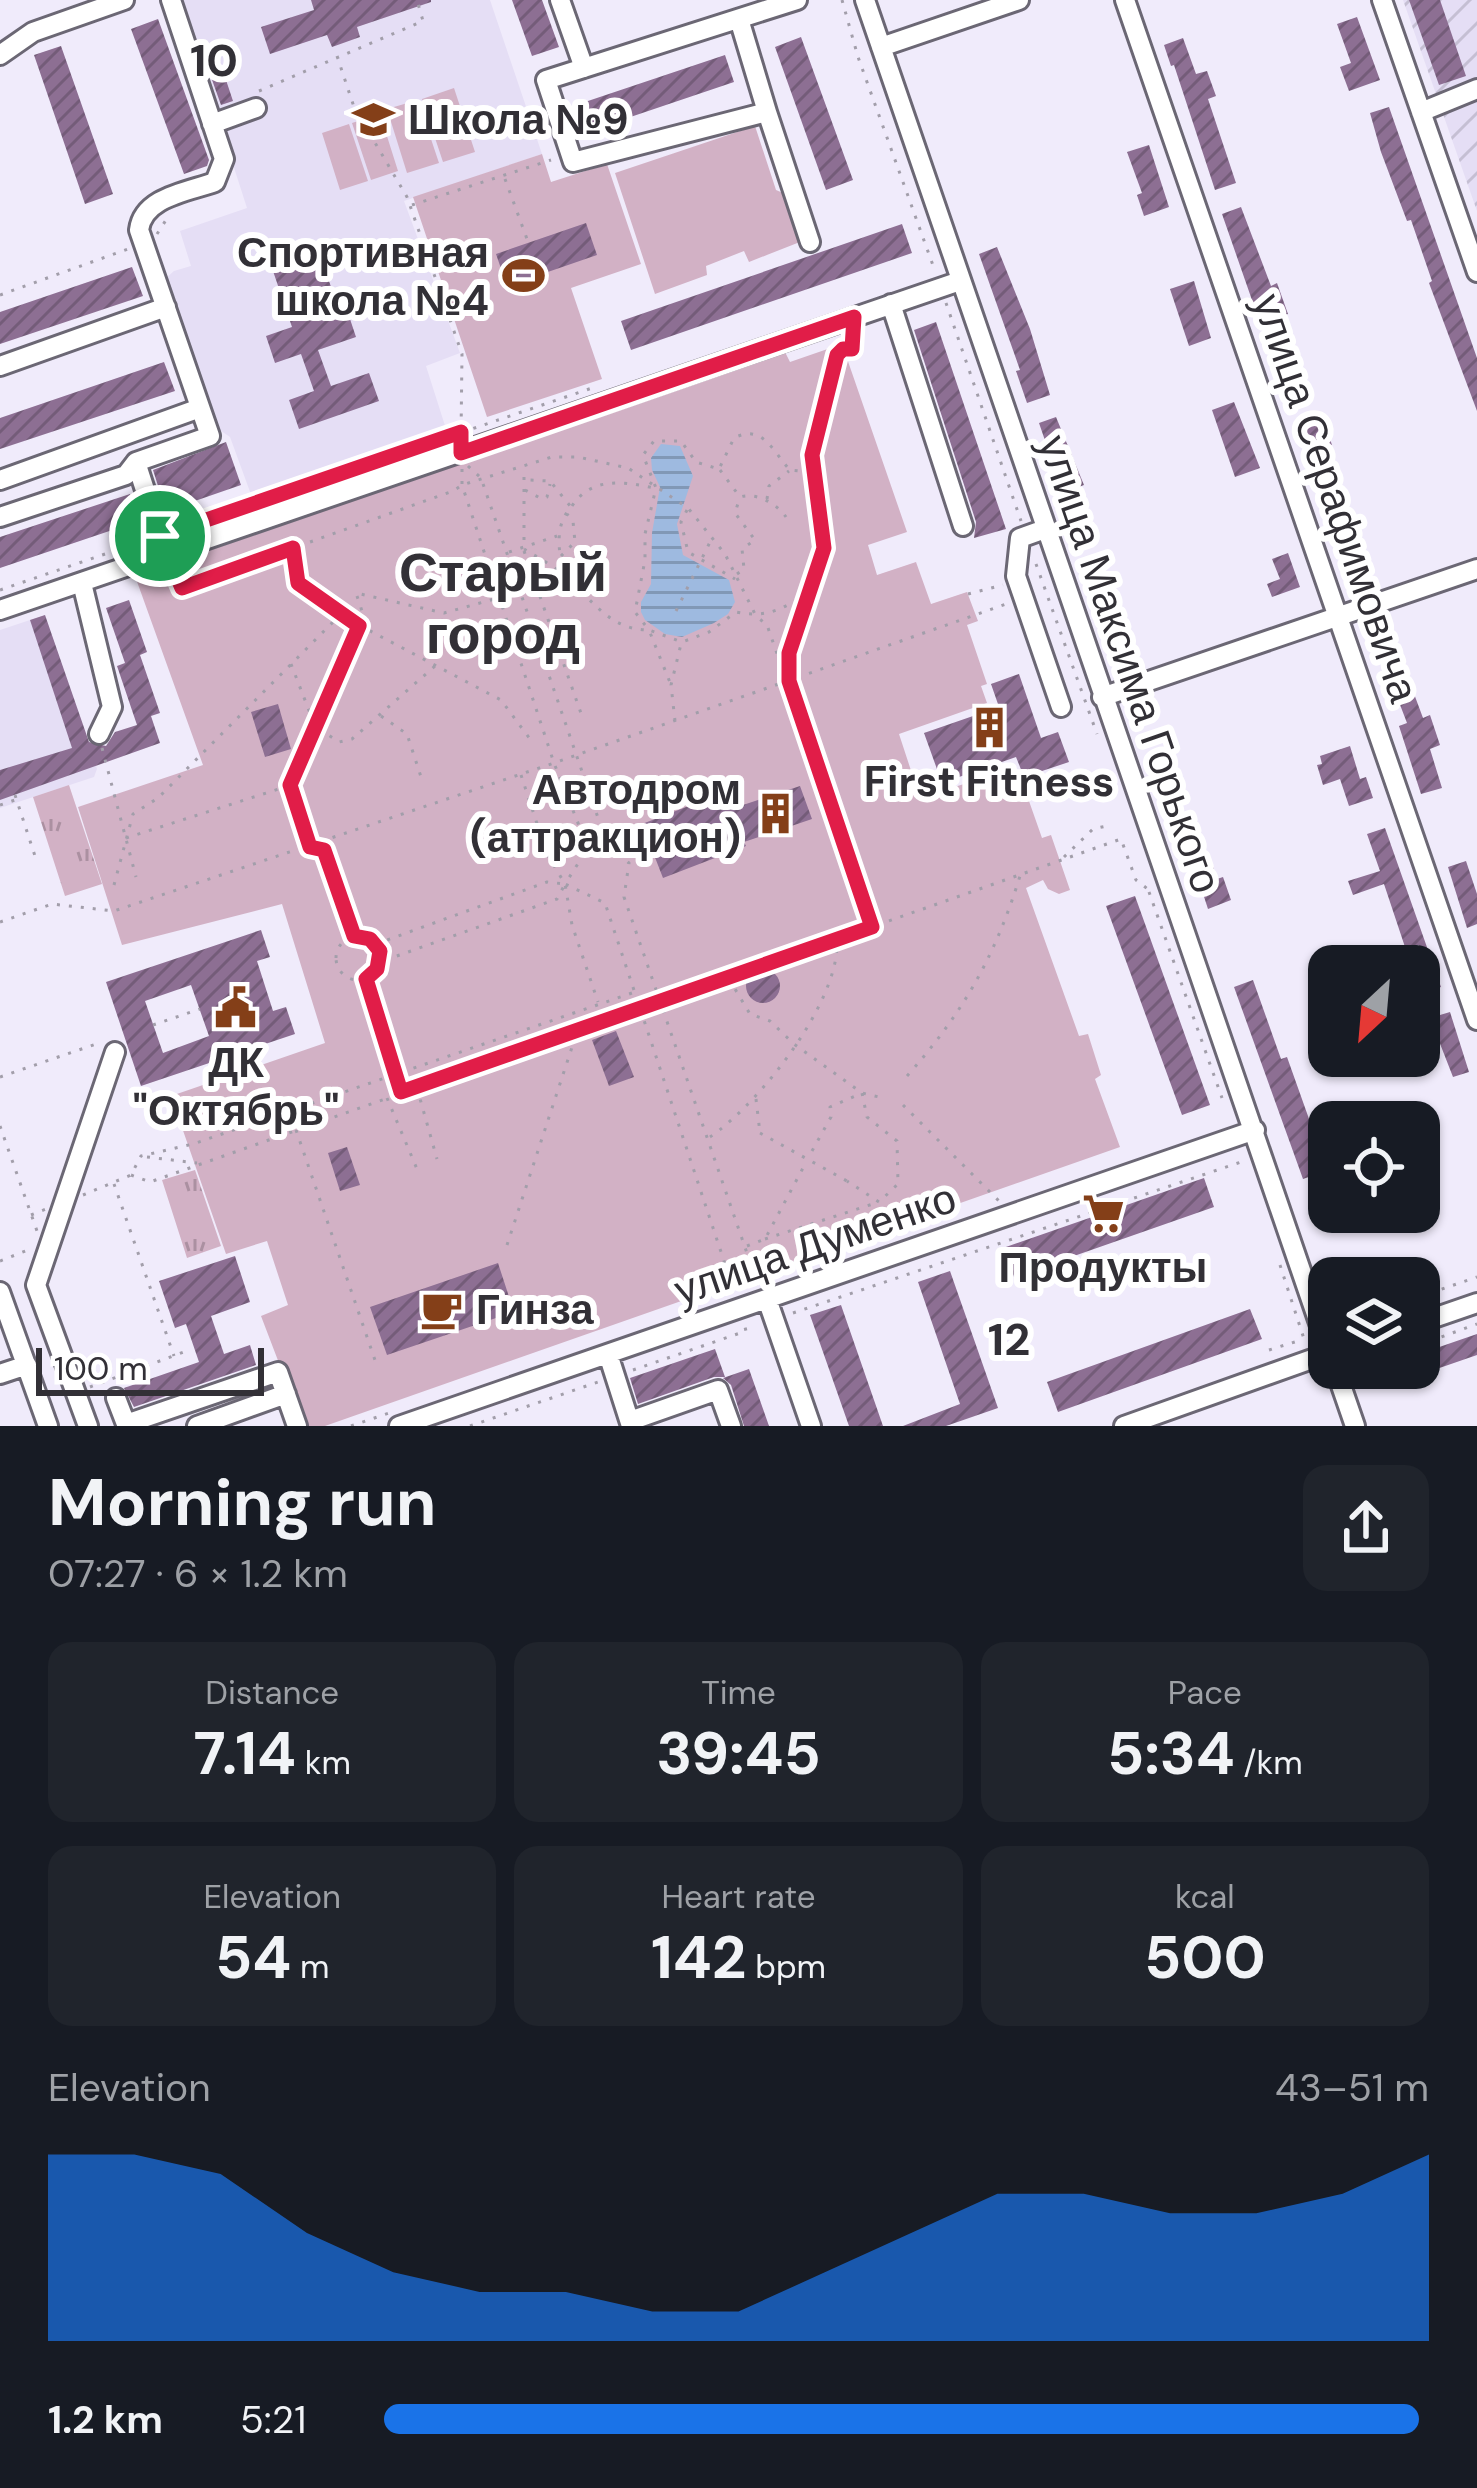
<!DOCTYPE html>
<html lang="en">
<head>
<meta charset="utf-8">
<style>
	body { margin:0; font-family:"DM Sans",sans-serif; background:#20242c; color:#f1f3f6; height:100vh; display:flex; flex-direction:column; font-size:45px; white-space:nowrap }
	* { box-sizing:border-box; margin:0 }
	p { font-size:39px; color:#9ea1a6 }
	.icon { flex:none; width:66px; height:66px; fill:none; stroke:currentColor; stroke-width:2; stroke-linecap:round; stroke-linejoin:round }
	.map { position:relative; height:1426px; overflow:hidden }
	.panel { display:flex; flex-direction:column; background:#171b24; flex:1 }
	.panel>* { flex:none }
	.needle { width:78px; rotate:206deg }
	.fabs { position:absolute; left:1308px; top:945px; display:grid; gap:24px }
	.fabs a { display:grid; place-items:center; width:132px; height:132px; border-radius:24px; background:#171b24; box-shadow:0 3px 9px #0004; font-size:60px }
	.scale { position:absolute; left:36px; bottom:30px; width:228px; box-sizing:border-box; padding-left:12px; border:6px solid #323036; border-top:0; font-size:33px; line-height:42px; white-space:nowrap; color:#323036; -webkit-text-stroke:9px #fff; paint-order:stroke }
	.pin { position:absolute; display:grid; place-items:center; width:102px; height:102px; color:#fff; margin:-51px; border:6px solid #fff; border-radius:50%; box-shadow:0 3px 12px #0007 }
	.round { display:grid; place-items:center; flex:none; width:126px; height:126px; border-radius:24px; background:#20242c }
	.overview { display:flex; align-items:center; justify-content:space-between; height:204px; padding:0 48px }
	h1 { font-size:66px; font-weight:700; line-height:90px }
	.figures { display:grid; grid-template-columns:repeat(3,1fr); gap:18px; height:204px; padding:12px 48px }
	.figures div { display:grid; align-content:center; border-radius:24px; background:#20242c; text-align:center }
	.figures b { font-size:60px; font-weight:700 }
	.figures small { font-size:33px; font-weight:400 }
	.figures p { font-size:33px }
	.chart { height:336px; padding:24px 48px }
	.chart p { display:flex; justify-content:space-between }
	.chart svg { width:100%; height:216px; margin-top:12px; fill:#1a73e8; opacity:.7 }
	ul { padding:0 48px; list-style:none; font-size:39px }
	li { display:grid; grid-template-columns:192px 144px 1fr; align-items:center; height:90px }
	li i { height:30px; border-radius:15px; background:#1a73e8 }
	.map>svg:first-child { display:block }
	.built { fill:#e5def5 }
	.industrial { fill:url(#industrial-furrows) }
	.grass { fill:url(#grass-tufts) }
	.park { fill:#d2b1c5 }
	.water { fill:url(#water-rules) }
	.building { fill:url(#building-hatch); fill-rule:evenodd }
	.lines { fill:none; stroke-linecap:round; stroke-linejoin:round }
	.minor-casing { stroke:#6b6774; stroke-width:24 }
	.path { stroke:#a29eaa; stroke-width:3; stroke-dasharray:3 9; stroke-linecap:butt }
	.minor { stroke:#fff; stroke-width:18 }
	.path-bridge { stroke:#a29eaa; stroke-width:3; stroke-dasharray:3 9; stroke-linecap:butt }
	.route-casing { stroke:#fff; stroke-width:24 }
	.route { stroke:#e11d48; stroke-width:15 }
	.labels { text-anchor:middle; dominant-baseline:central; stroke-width:12; stroke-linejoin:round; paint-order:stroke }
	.poi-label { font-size:42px; font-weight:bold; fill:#323036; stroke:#fff }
	.street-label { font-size:42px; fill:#323036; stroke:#fff }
	.neighbourhood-label { font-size:45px; font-weight:bold; fill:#323036; stroke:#fff }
	.district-label { font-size:54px; font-weight:bold; fill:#323036; stroke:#fff }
</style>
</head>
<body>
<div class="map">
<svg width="1477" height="1426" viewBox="0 0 1477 1426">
	<defs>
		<pattern id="industrial-furrows" width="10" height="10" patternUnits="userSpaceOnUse" patternTransform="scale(3)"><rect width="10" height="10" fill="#e5def5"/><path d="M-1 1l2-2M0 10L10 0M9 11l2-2" fill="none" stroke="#c5bfd3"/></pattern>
		<pattern id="grass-tufts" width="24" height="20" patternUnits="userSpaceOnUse" patternTransform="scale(3)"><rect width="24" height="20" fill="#d2b1c5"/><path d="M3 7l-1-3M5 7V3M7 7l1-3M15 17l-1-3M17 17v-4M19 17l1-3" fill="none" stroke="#ab90a1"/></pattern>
		<pattern id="water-rules" width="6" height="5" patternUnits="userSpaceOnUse" patternTransform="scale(3)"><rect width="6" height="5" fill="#9ebae0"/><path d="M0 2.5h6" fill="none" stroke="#8198b6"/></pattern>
		<pattern id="building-hatch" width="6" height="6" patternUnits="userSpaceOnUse" patternTransform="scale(3)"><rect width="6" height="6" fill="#8d6f93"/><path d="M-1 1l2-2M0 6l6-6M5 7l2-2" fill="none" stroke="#745c79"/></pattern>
	</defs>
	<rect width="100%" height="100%" fill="#f0ebfb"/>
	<path class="built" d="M180,0H490L542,154L404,201L460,353L426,366L447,432L253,500L230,437L211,424L164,280L174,271L191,266L180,231L247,208Z
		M45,615L97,769L94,777L0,808V630Z"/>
	<path class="industrial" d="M1403,0H1477V211Z"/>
	<path class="grass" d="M69,785L102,884L65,896L33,797Z
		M195,1170L221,1246L187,1258L162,1180Z"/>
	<path class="park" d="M454,88L475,152L443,162L422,99Z
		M418,100L439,163L407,173L387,109Z
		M380,114L398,171L371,180L352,123Z
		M349,124L368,181L340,190L322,133Z
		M755,126L776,190L790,196L805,240L749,262L744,251L706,266L707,275L655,294L615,173Z
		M542,154L551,182L607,164L641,264L571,288L602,379L487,417L413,197Z
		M842,344L907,532L868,545L877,575L916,562L931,604L967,592L978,621L967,625L987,684L981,686L987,703L899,734L920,798L1011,769L1017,785L1023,784L1042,838L1051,835L1070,890L1059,894L1048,889L1043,880L1026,888L1079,1036L1088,1034L1101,1075L1095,1079L1120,1147L325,1426H303L261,1316L288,1305L267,1241L226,1254L171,1096L325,1043L282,904L122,945L78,807L203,765L135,576L785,352L790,362Z"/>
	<path class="water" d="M661,444L680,446L693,476L677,524L683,555L729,580L735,602L728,614L714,623L682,637L665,634L645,620L641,612V602L651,584L652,533L660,487L652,470L651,458Z"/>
	<path class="building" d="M311,0H431V2L357,27L360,37L332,47L327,35L270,54L261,27L314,10Z
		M512,0H542L559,47L532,56Z
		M1409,0H1440L1466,76L1439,85Z
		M1357,17L1380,80L1349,91L1340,67L1351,63L1337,24Z
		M158,19L209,160L207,166L184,174L131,29Z
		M801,37L853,180L826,190L775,47Z
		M1183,38L1196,74L1207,71L1216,96L1208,99L1236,183L1215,190L1174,65L1171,66L1164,45Z
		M214,44L233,101L221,105L201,49Z
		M61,46L113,194L85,204L34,55Z
		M725,55L734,82L589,131L579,104Z
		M1389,107L1477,358V411L1429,283L1432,281L1411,220L1407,221L1381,152L1370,113Z
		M1149,145L1169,207L1144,216L1137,195L1142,193L1127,152Z
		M1241,207L1271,286L1277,283L1288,314L1260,323L1222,214Z
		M586,223L597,255L507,286L496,254Z
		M902,224L912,253L631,350L621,321Z
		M997,247L1030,329L1050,395L1027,403L1016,371L1020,370L979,254Z
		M320,255L339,310L346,307L356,337L318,350L331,386L369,373L379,401L299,429L289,400L314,391L301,354L275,363L266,336L292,327L273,271Z
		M132,267L143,296L0,344V312Z
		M1194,281L1211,338L1189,346L1170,289Z
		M936,322L1006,529L974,538L976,522L914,330Z
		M164,362L175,391L0,449V418Z
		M1234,402L1260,468L1235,477L1212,410Z
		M1056,417L1084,485L1063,493L1039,423Z
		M1323,418L1332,445L1326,447L1367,562L1348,569L1312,473L1316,472L1300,426Z
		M226,442L241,485L166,511L153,470Z
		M130,494L139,521L0,568V537Z
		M1288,553L1300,587L1272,597L1267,584L1280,579L1272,559Z
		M129,600L147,652L140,655L160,713L151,716L160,743L0,800V770L72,748L30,620L45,615L89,742L106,746L115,732L137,725L117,666L125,663L106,608Z
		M1019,674L1041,738L1058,732L1069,762L1024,777L1016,757L942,783L924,733L999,707L991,684Z
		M1410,683L1423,718L1430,715L1440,745L1430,749L1442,788L1421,794L1399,726L1407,723L1394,689Z
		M278,704L291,749L265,757L251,712Z
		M1350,746L1360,779L1366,777L1373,798L1349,806L1340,779L1323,785L1317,765L1322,764L1320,756Z
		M800,786L812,819L744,842L746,846L663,878L642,824L725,792L731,809Z
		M1385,828L1441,987L1419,994V945L1406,950L1384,884L1353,895L1348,881L1380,871L1367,834Z
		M1209,854L1217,879L1223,877L1231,900L1208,909L1192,860Z
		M1466,861L1477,894V924L1467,928L1448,867Z
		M1135,896L1210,1105L1182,1115L1106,906Z
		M261,930L270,957L257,961L273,1011L286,1007L295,1034L141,1086L106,982ZM191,985L209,1036L163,1053L145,1001Z
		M746 986a17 17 0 1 1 34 0a17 17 0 1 1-34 0Z
		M1253,980L1281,1059L1287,1057L1319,1147L1329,1144V1159L1320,1162L1323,1172L1303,1179L1234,987Z
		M1450,1012L1469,1072L1453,1077L1430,1018Z
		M616,1031L634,1077L609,1086L592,1040Z
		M347,1147L360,1185L340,1191L328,1153Z
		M1204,1178L1214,1207L1014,1277L1003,1248Z
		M235,1256L250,1302L211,1316L224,1354L250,1345L256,1365L134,1407L124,1388L199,1362L186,1324L175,1328L159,1281Z
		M498,1263L514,1312L387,1355L370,1307Z
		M950,1271L998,1408L946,1426H903L960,1404L918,1282Z
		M841,1305L883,1426H849L810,1315Z
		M1250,1309L1262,1339L1058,1412L1047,1382Z
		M1477,1334V1355L1425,1373L1419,1354Z
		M715,1349L725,1377H714L638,1404L630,1378Z
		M749,1369L769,1426H744L731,1385L723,1378Z"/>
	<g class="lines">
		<defs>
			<path id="minor" d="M560,0L584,68
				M865,0L1329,1352
				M1125,0L1477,1020
				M1382,0L1477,272
				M739,19L767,112L573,162L546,80L797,0
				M881,47L1019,0
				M0,55L33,32L124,0
				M767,112L810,242
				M1421,112L1477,89
				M212,124L256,108
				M891,304L963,526
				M0,366L166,307
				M136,462L166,555
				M0,480L200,408
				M0,517L126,475L136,462L210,436L139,230C143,197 187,192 215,182L224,159L171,0
				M1045,529L1020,538L1016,576L1061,707
				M82,583L112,707L99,734
				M0,610L960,281
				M1102,697L1477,569
				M36,1285L115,1052
				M36,1285L88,1426
				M0,1292L48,1426
				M767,1299L811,1426
				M1419,1323L1477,1303
				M608,1354L631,1426
				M1335,1368L1355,1426
				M0,1374L27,1365
				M116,1398L126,1424L278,1372L297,1426
				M630,1421L718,1390L731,1426
				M197,1426L286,1394
				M399,1426L1255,1130
				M1124,1426L1329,1353"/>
		</defs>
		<use href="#minor" class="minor-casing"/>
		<path class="path" d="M842,0L858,57L935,271
			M337,56L354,107L407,197L462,354L461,436
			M259,91L423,21L417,0
			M505,179L527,239
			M412,205L551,160
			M157,234L168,217
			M0,295L128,249
			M946,303L1021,521
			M468,466L481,478L607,844L629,863L624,897L758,1285
			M462,469V485L554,763L588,848L565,884L605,903L734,1291
			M720,470L740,497C756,492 776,503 786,517
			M525,490L542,499L547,497L550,484
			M767,499L769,486L789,471
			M572,506C591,477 623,481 654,488
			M687,510L681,522L688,552L735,579
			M178,529L595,387
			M294,549L299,583L340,615L501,700L530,739
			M524,551L583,719
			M509,552L557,536
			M561,556L575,542L573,521L567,514
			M1036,564L1097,734
			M175,570L181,588L453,491L462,485L552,457H578L628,468L688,508L725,554L756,616L767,625L872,925
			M563,574C559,550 554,526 571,507L550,481L529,480L524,476V549C537,557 552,565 564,575C592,599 609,630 649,630L671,685
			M737,574L744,569L742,549L755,540L735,513L740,497
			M0,590L146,540
			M807,593C782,610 766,618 736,612L709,632L682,642L649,630L635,612L645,560V534L656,488L643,455L654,441H681L696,462L719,469L734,438C763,423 773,452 790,470L801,471L813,483
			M968,594L1003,585
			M676,611L712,538
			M291,664L315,726L339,742L352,739L435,666L444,614
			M789,679V653L824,548L812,455L837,355L843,349H852L854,333
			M381,716L407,734L423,783
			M675,721L671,685L681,644
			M102,748L136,877
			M521,775L547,854L565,884L572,925L598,1002
			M15,795L35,856
			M0,805L15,800
			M126,838L288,786
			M1064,857L1093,829L1111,825
			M114,885L133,814L158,798L340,615
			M1149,892L1222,1098
			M0,922L52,904L114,911L554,763L1009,603
			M336 958a22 22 0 1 1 44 0a22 22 0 1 1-44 0Z
			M354,936L324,850L310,847L290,785L359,626L362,611L356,593L444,613L498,598
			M376,944L547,882L565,884L557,899L380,962
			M729,979L750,1014L770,1021L794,1044L862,1093L879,1097
			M366,981L401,1092
			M153,1025L200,1009
			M907,1076C963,1013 995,957 1020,876
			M0,1077L99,1043
			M417,1088L437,1159
			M387,1098L417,1169
			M756,1099L760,1133
			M903,1105L999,1201
			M0,1126L37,1231
			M296,1130L377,1366
			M710,1137C760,1103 841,1000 837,939
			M812,1151L831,1117L830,1107L862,1093L867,1117L897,1141L898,1184L879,1202
			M147,1157L197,1163
			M131,1175L150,1182L1121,839L1136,880L1149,890
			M114,1184L174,1356
			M83,1195L131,1175L141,1156L193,1144L632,993
			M31,1215L46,1209
			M765,1239L879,1202L847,1181
			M507,1245L577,1032
			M747,1246L765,1239L803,1168
			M0,1261L28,1250
			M1280,1265L1305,1342
			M1419,1297L1477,1277
			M793,1313L1244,1161
			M1419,1345L1477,1324
			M1269,1350L1301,1340
			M633,1370L746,1331L744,1323
			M90,1387L189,1350
			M351,1426L389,1413
			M470,1426L601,1381"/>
		<use href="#minor" class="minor"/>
		<path class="path-bridge" d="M760,1133L847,1181"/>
	</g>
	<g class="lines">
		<defs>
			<path id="route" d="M854,317L852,349H843L837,355L812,455L824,548L789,653V681L872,927L401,1092L366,979L377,969L380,951L370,939L354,936L324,850L310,847L290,785L359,626L298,583L293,548L182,588L160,536L461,432V453Z"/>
		</defs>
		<use href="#route" class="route-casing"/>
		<use href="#route" class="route"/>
	</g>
	<defs>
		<symbol id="school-bare" viewBox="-9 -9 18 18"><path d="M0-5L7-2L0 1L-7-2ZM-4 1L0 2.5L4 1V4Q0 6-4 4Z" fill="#843f18" stroke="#fff" stroke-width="2.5" paint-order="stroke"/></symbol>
		<symbol id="stadium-bare" viewBox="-9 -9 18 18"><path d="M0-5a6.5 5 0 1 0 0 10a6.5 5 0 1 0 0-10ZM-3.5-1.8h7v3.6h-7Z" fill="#843f18" stroke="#fff" stroke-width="2.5" paint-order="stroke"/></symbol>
		<symbol id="building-bare" viewBox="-9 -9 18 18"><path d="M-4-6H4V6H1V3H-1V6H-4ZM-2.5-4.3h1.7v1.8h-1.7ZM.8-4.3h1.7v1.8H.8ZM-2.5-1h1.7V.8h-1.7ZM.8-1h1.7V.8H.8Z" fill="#843f18" stroke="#fff" stroke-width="2.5" paint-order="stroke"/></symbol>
		<symbol id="civic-bare" viewBox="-9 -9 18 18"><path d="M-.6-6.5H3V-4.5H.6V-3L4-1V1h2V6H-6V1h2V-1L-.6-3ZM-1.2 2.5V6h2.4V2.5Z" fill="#843f18" stroke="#fff" stroke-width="2.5" paint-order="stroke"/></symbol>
		<symbol id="supermarket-bare" viewBox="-9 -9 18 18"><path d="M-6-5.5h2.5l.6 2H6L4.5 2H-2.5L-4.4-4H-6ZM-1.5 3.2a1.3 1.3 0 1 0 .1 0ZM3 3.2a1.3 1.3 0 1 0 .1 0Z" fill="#843f18" stroke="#fff" stroke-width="2.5" paint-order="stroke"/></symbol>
		<symbol id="cafe-bare" viewBox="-9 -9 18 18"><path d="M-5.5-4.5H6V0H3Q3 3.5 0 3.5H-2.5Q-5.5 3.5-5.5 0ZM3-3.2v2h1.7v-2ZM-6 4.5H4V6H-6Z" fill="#843f18" stroke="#fff" stroke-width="2.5" paint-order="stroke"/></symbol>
	</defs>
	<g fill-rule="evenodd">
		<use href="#school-bare" x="344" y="90" width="59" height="59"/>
		<use href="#stadium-bare" x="494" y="246" width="59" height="59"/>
		<use href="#building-bare" x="960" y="698" width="59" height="59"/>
		<use href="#building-bare" x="746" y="784" width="59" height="59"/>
		<use href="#civic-bare" x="206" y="978" width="59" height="59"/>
		<use href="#supermarket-bare" x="1074" y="1184" width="59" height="59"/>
		<use href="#cafe-bare" x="412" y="1280" width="59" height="59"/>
	</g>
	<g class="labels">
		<g class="poi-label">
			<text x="408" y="119" text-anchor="start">Школа №9</text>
			<text x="489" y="252" text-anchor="end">Спортивная<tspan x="489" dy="48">школа №4</tspan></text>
			<text x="989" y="781">First Fitness</text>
			<text x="741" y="789" text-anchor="end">Автодром<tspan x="741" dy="48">(аттракцион)</tspan></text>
			<text x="236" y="1062">ДК<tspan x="236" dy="48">"Октябрь"</tspan></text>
			<text x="1103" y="1267">Продукты</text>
			<text x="476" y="1309" text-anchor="start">Гинза</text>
		</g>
		<g class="street-label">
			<text transform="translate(1336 498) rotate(71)">улица Серафимовича</text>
			<text transform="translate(1130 664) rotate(71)">улица Максима Горького</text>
			<text transform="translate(815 1244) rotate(-19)">улица Думенко</text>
		</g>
		<g class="neighbourhood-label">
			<text x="214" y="60">10</text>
			<text x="1009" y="1339">12</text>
		</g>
		<g class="district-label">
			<text x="503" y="572">Старый<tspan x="503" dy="62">город</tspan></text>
		</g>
	</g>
</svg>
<div class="fabs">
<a><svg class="needle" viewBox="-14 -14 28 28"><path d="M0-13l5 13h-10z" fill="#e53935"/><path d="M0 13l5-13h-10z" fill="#9ea1a6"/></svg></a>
<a><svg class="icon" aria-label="locate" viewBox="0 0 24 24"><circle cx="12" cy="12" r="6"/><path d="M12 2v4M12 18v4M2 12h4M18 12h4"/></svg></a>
<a><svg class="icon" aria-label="layers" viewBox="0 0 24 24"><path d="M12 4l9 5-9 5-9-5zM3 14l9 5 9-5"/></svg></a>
</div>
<div class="scale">100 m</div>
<div class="pin" style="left:160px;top:536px;background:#1e9e55"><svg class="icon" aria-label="arrive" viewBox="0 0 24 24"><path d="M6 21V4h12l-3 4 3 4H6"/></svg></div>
</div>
<section class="panel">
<div class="overview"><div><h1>Morning run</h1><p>07:27 · 6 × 1.2 km</p></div><a class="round"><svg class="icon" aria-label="share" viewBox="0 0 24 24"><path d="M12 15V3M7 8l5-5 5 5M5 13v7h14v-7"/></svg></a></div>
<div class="figures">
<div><p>Distance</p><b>7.14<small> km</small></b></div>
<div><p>Time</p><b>39:45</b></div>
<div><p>Pace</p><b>5:34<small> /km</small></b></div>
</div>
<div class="figures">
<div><p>Elevation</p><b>54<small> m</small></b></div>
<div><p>Heart rate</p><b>142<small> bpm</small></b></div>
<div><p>kcal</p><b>500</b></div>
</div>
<div class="chart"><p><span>Elevation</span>43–51 m</p>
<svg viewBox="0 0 160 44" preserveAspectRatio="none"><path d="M0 44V6L10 6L20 10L30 22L40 30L50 34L60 34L70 38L80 38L90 30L100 22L110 14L120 14L130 18L140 18L150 14L160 6V44z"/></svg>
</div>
<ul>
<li><b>1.2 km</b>5:21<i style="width:99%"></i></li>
</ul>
</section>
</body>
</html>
